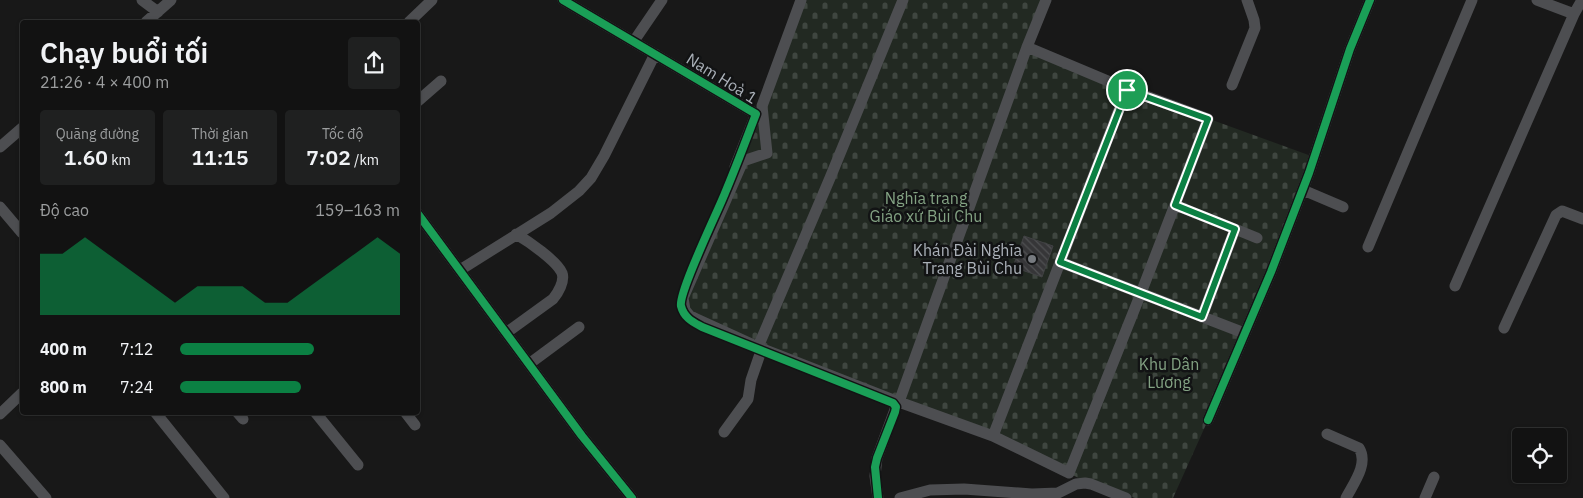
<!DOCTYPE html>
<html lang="vi">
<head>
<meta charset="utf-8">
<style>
	body { margin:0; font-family:"IBM Plex Sans",sans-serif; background:#1f2020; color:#f1f3f6; height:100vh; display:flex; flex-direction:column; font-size:19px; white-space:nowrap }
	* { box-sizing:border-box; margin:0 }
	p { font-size:16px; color:#9c9e9f }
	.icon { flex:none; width:28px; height:28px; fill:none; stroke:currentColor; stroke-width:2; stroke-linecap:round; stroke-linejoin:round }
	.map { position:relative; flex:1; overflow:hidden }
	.panel { position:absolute; left:20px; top:20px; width:400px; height:395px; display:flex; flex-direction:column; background:#121212; border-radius:5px; box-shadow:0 1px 4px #0004,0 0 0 1px #313232 }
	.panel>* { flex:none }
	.tools { position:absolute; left:1512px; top:428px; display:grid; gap:10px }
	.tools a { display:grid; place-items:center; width:55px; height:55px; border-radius:5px; background:#121212; box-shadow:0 1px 4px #0004,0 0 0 1px #313232; font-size:25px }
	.pin { position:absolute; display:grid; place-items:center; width:42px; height:42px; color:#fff; margin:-21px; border:2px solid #fff; border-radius:50%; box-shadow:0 1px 5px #0007 }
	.round { display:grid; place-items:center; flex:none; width:52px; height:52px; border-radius:5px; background:#1f2020 }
	.overview { display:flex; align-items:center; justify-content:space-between; height:85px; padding:0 20px }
	h1 { font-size:28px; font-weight:600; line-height:38px }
	.metrics { display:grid; grid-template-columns:repeat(3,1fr); gap:8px; height:85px; padding:5px 20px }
	.metrics div { display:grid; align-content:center; border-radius:5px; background:#1f2020; text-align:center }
	.metrics b { font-size:21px; font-weight:600 }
	.metrics small { font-size:14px; font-weight:400 }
	.metrics p { font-size:14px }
	.chart { height:140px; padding:10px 20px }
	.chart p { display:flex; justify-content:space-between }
	.chart svg { width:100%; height:90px; margin-top:5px; fill:#0b8043; opacity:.7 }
	ul { padding:0 20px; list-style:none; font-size:16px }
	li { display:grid; grid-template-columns:80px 60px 1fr; align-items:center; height:38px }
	li i { height:12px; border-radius:6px; background:#0b8043 }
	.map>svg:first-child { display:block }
	.cemetery { fill:url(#cemetery-stones) }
	.building { fill:url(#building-back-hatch); stroke:#414244 }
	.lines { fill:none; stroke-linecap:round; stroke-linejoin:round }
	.minor { stroke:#4d4e51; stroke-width:11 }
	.cycleway-casing { stroke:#121314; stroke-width:11 }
	.cycleway { stroke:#1a9f57; stroke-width:8 }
	.route-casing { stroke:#fff; stroke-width:10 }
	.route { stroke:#0b8043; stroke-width:6 }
	.poi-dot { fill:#777b80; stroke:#121314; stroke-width:2 }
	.labels { text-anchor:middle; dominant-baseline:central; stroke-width:5; stroke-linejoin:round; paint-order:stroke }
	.street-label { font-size:16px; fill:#aab0b8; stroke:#121314 }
	.park-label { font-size:16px; fill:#83a283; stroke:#121314 }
	.poi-label { font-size:16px; fill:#aab0b8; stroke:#121314; text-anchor:end }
</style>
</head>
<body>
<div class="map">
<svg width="1583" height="498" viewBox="0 0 1583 498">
	<defs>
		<pattern id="cemetery-stones" width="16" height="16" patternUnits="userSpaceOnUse" patternTransform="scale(1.25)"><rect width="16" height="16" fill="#222922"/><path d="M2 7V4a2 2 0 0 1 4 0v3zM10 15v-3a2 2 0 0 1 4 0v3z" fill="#3f4640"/></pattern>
		<pattern id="building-back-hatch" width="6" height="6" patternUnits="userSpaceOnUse" patternTransform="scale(1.25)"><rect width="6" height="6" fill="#363638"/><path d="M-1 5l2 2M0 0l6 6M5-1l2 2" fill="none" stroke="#505153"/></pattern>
	</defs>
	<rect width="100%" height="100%" fill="#181818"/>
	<path class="cemetery" d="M798,0H1048L1031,45L1127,89L1314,157L1208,420L1173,498H1135L1091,484L989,434L687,318L681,298L745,142Z"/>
	<path class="building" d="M1024,236L1053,246L1042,277L1013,267Z"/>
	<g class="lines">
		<path class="minor" d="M142,0L158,12
			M563,0L756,114L735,167
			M801,0L762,106L767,153L743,161L683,298L685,310L690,316L758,347L899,402L1027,47L1046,0
			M1537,0L1574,14
			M146,22L171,0
			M409,22L432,0
			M634,41L662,0
			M1232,85L1255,28L1254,20L1247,0
			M418,101L441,81
			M0,147L22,128
			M1303,190L1343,207
			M1175,205L1235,229L1202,317
			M0,207L22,233
			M418,214L582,436L632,498
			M1235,229L1257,238
			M1368,247L1472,0
			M1060,262L1239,331
			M460,270L551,213L579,191L591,178L604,156L655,54
			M1455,286L1574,14L1582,0
			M1504,328L1556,215L1562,211L1583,219
			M506,333L553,299C558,293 565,281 562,273C557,261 528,241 516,234
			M758,347L830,178L903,0
			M529,364L579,327
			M899,402L993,436L1127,89L1027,47
			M155,412L224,498
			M237,412L243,419
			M315,412L358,465
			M405,412L415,425
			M0,414L22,393
			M1208,420L1271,272L1309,173L1350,49L1370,0
			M724,432L748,399L751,380L761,351
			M1327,434L1359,448C1369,464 1353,484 1346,498
			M993,436L1069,473L1141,293L1208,119L1127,89
			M0,445L46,498
			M878,498L875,476L877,458L896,407L893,403L886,399
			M900,498L930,490L964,489L1032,494L1058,493L1076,484L1085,483L1091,484L1126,498
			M1425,498L1434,477"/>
		<defs>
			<path id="cycleway" d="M563,0L756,114C746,140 736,167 725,193C718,211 678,293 681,306C684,318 693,322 702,327L893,403L896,407L895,412L877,458L875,467L878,498
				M418,214L582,436L632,498
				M1208,420L1271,272L1309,173L1350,49L1370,0"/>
		</defs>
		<use href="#cycleway" class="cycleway-casing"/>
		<use href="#cycleway" class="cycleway"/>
	</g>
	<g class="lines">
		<defs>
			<path id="route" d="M1127,90L1208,119L1175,205L1235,229L1202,317L1060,262Z"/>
		</defs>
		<use href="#route" class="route-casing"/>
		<use href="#route" class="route"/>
	</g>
	<circle class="poi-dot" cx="1032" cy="259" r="5"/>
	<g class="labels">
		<g class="street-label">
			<text transform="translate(722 78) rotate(32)">Nam Hoà 1</text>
		</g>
		<g class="park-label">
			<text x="926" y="198">Nghĩa trang<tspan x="926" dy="18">Giáo xứ Bùi Chu</tspan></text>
			<text x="1169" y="364">Khu Dân<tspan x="1169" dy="18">Lương</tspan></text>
		</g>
		<g class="poi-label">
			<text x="1022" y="250">Khán Đài Nghĩa<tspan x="1022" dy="18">Trang Bùi Chu</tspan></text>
		</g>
	</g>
</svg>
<div class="tools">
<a><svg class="icon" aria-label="locate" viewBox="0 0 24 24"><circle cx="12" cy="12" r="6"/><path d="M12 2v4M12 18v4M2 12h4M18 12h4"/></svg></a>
</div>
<div class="pin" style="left:1127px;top:90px;background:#1e9e55"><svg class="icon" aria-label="arrive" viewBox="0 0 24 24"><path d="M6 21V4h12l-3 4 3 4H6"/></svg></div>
<section class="panel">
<div class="overview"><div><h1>Chạy buổi tối</h1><p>21:26 · 4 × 400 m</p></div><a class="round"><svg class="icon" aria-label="share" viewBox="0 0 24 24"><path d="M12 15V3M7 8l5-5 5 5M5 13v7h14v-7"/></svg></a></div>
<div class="metrics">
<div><p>Quãng đường</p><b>1.60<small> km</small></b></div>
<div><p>Thời gian</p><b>11:15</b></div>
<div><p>Tốc độ</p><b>7:02<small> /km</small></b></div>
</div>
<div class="chart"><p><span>Độ cao</span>159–163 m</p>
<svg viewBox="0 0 160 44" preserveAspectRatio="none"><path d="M0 44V14L10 14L20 6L30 14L40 22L50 30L60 38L70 30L80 30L90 30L100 38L110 38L120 30L130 22L140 14L150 6L160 14V44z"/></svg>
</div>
<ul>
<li><b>400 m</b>7:12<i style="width:61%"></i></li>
<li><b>800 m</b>7:24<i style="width:55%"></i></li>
</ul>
</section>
</div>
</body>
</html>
